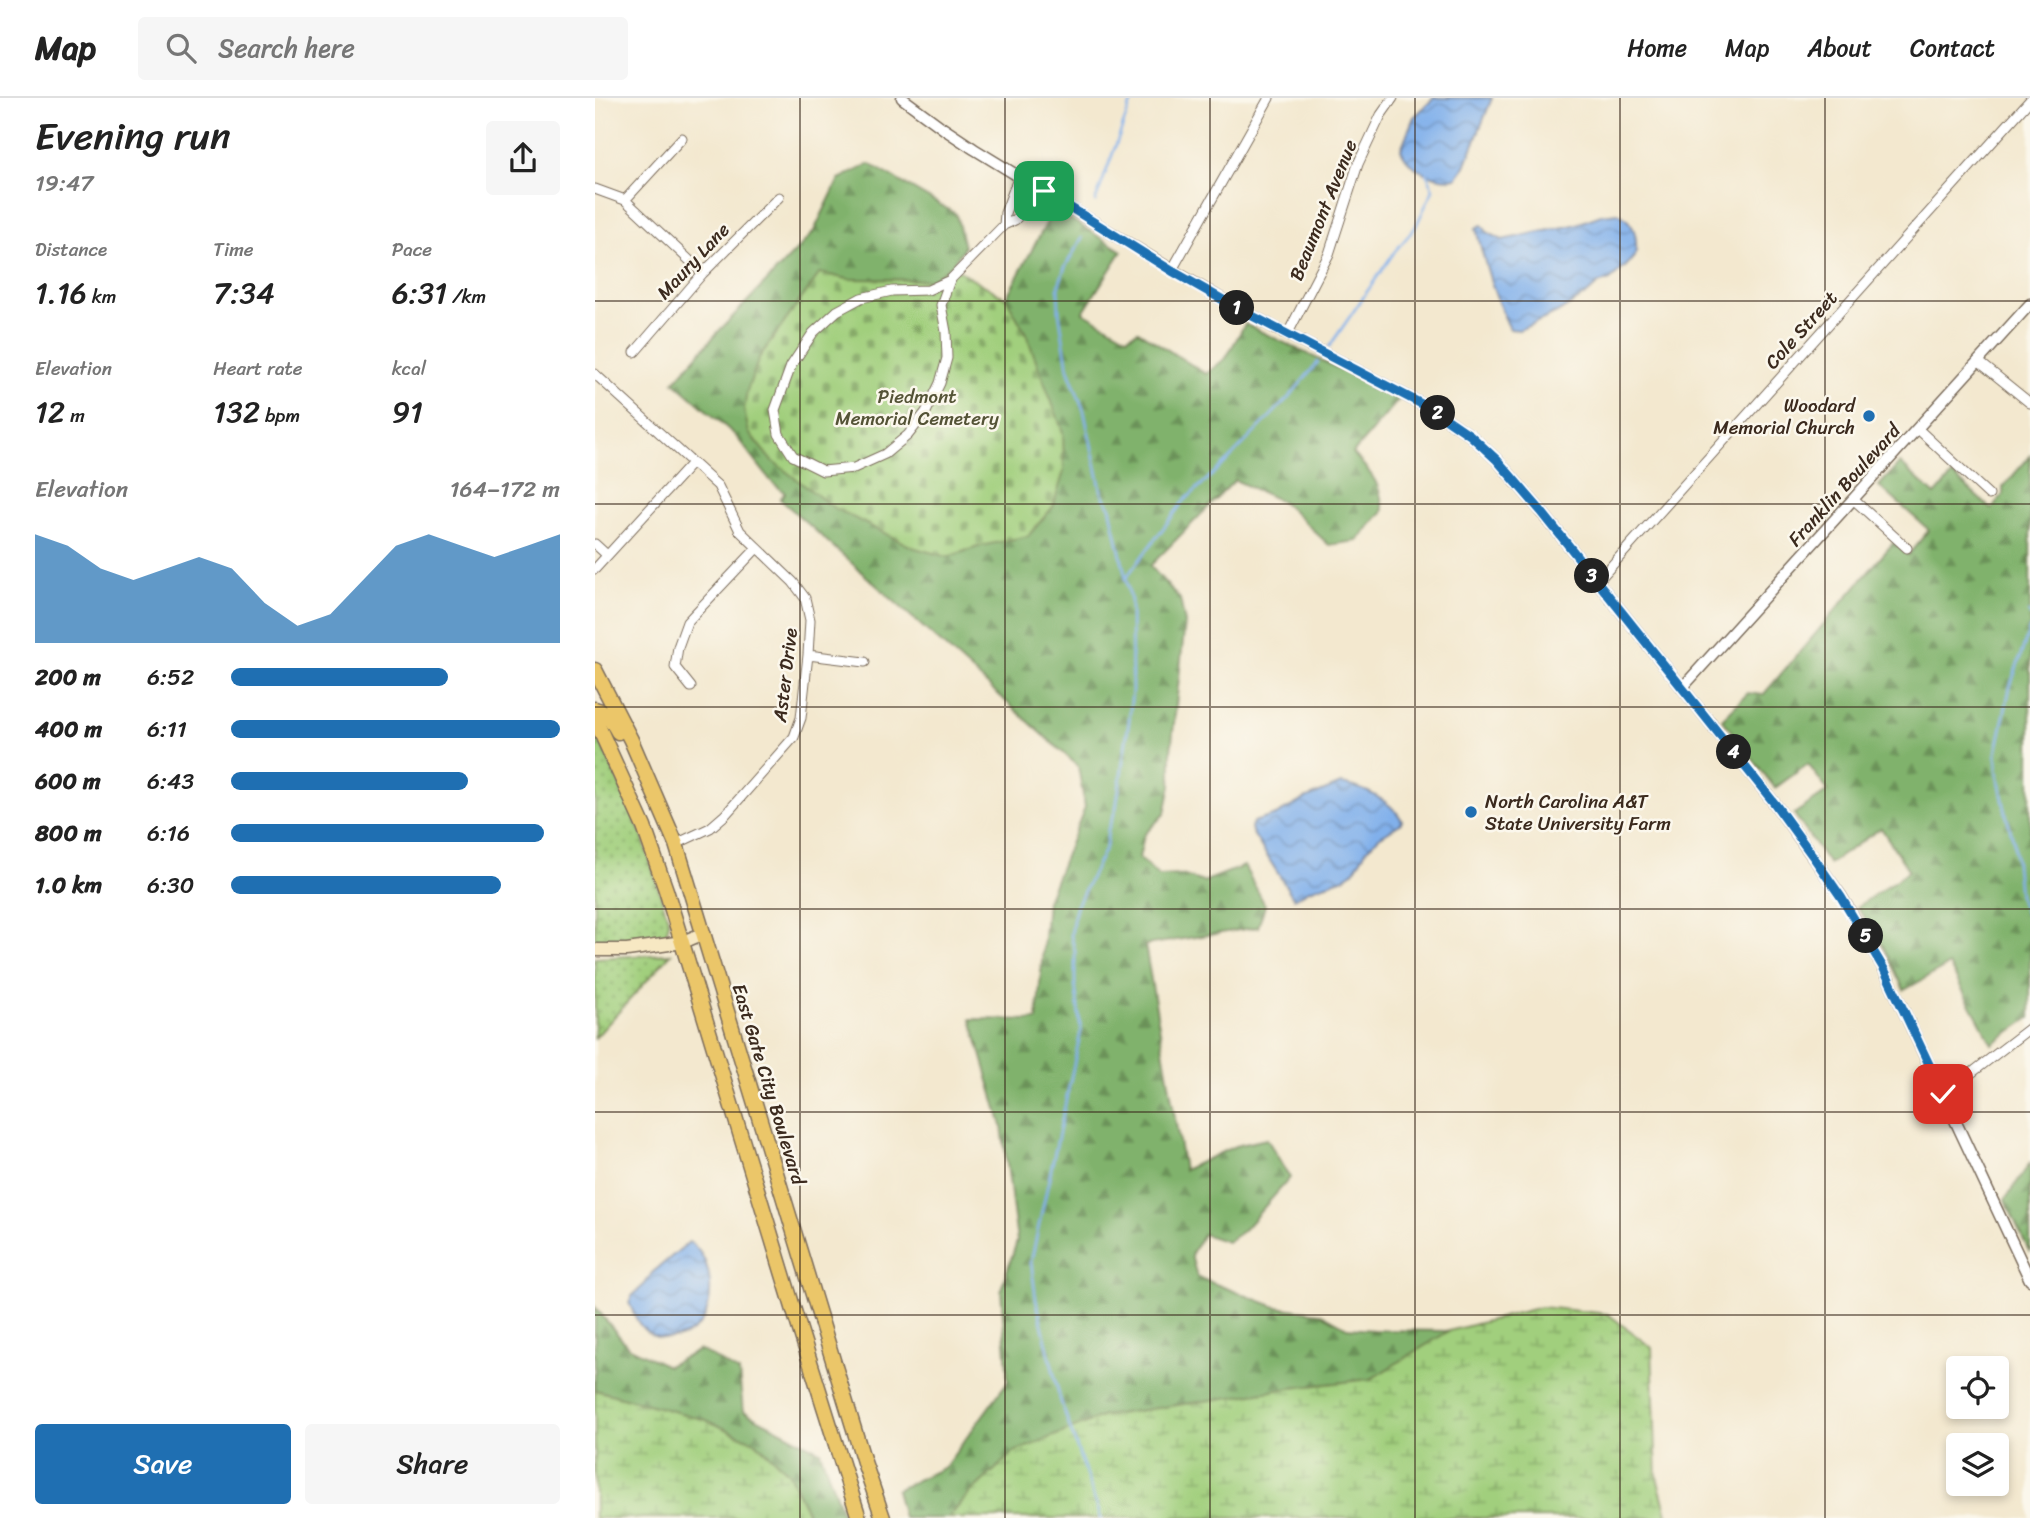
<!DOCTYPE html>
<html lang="en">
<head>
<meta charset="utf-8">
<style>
	body { margin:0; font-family:Sriracha,sans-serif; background:#f6f6f6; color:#222; height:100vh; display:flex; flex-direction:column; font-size:26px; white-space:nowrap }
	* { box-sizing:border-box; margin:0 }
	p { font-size:23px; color:#767676 }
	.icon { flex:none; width:38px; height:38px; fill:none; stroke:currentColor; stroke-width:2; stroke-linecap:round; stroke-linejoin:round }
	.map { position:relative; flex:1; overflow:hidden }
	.panel { display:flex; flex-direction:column; background:#fff; width:595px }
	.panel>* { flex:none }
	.buttons { position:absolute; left:1351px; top:1258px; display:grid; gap:14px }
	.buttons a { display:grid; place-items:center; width:63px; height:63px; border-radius:7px; background:#fff; box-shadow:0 4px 10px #0003; font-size:35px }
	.pin { position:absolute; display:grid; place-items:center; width:60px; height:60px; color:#fff; margin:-30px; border-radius:14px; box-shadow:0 4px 10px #0006 }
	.km { position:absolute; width:35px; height:35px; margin:-18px; border-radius:50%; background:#222; color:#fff; font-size:19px; line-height:35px; text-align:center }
	.round { display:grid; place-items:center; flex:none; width:74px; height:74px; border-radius:7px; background:#f6f6f6 }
	.overview { display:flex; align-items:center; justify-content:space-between; height:119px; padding:0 35px }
	h1 { font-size:38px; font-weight:600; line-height:52px }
	.metrics { display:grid; grid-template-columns:repeat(3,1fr); gap:10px; height:119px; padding:7px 35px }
	.metrics div { display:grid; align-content:center }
	.metrics b { font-size:30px; font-weight:600 }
	.metrics small { font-size:19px; font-weight:400 }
	.metrics p { font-size:19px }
	.chart { height:196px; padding:14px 35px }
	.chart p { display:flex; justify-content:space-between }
	.chart svg { width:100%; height:126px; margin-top:7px; fill:#1f6fb2; opacity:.7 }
	.primary-button { display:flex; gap:14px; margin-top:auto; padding:14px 35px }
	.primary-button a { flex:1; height:80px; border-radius:7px; background:#1f6fb2; color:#fff; font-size:28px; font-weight:600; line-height:80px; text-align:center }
	.primary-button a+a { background:#f6f6f6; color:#222 }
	ul { padding:0 35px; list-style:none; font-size:23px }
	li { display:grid; grid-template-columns:112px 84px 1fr; align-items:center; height:52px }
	li i { height:18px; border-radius:9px; background:#1f6fb2 }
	header { display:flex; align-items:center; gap:42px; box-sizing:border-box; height:98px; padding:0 35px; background:#fff; border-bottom:2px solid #e0e0e0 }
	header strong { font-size:33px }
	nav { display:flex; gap:38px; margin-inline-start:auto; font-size:24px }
	.search { width:490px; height:63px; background:#f6f6f6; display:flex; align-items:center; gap:18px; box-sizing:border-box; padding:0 24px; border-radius:7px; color:#767676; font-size:26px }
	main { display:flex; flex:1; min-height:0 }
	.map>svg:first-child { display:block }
	.forest { fill:url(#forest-firs); stroke:#5e6e45; stroke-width:2 }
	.wetland { fill:url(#wetland-marsh); stroke:#6e7c4e; stroke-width:2 }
	.cemetery { fill:url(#cemetery-stones); stroke:#6e7c4e; stroke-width:2 }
	.park { fill:url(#park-dots); stroke:#6e7c4e; stroke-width:2 }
	.water { fill:url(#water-waves); stroke:#5e6d84; stroke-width:2 }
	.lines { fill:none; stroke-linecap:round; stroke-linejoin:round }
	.stream { stroke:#81b0eb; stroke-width:2.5 }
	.minor-casing { stroke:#7b6c5c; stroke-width:11 }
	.tertiary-casing { stroke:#7b6c5c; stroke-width:13 }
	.secondary-casing { stroke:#7b6c5c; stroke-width:15 }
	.primary-casing { stroke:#7b6c5c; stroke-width:17 }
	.minor { stroke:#fff; stroke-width:9 }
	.tertiary { stroke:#fff; stroke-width:10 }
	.secondary { stroke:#f7e8c3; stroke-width:12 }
	.primary { stroke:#ebc669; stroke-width:14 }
	.route-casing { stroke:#fff; stroke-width:14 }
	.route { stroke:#1f6fb2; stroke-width:9 }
	.grid { fill:none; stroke:#3b2a1e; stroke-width:2; stroke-opacity:0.55 }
	.poi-dot { fill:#1f6fb2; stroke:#fbf7ec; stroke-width:2.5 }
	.labels { text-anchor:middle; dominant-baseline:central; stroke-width:5; stroke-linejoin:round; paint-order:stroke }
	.street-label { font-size:19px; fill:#3b2a1e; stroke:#fbf7ec }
	.park-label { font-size:19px; fill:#545336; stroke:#fbf7ec }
	.poi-label { font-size:19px; fill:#3b2a1e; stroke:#fbf7ec; text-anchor:end }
</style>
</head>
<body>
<header>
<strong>Map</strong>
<div class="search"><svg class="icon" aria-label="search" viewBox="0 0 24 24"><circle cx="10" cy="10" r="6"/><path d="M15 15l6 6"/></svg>Search here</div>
<nav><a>Home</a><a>Map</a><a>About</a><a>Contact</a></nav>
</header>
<main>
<section class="panel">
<div class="overview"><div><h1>Evening run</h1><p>19:47</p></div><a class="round"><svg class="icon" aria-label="share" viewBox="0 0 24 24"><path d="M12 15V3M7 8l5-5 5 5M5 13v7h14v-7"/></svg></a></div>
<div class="metrics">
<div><p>Distance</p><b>1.16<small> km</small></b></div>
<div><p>Time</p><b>7:34</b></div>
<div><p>Pace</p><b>6:31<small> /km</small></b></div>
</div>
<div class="metrics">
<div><p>Elevation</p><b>12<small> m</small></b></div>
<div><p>Heart rate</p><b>132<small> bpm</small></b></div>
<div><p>kcal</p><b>91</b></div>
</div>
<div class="chart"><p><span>Elevation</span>164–172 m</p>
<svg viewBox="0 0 160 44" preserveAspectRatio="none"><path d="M0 44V6L10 10L20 18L30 22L40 18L50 14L60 18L70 30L80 38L90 34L100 22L110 10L120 6L130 10L140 14L150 10L160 6V44z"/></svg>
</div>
<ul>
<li><b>200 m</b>6:52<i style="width:66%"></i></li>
<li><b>400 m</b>6:11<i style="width:100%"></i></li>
<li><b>600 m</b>6:43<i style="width:72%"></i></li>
<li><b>800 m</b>6:16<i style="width:95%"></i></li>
<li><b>1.0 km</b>6:30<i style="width:82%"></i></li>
</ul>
<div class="primary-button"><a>Save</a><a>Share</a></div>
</section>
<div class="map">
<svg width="1435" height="1420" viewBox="0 0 1435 1420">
	<defs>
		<pattern id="forest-firs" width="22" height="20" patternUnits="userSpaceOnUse" patternTransform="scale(1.75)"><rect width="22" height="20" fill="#80b26c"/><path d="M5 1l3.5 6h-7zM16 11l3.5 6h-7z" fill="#6a9158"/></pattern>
		<pattern id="wetland-marsh" width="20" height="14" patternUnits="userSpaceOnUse" patternTransform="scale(1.75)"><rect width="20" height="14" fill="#a1cf7d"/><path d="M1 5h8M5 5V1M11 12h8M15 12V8" fill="none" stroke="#84a866"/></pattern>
		<pattern id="cemetery-stones" width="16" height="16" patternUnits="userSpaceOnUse" patternTransform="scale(1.75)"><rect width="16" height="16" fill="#a1cf7d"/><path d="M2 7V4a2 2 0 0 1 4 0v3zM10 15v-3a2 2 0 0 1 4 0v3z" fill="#84a866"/></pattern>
		<pattern id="park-dots" width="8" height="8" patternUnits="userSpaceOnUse" patternTransform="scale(1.75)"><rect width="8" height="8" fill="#a1cf7d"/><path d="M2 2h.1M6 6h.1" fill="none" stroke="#84a866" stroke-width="1.8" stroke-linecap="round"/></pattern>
		<pattern id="water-waves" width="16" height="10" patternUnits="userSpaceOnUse" patternTransform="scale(1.75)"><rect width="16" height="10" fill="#81b0eb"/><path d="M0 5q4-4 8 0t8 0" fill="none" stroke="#6b8fbe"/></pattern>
	</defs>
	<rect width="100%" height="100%" fill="#fbf7ec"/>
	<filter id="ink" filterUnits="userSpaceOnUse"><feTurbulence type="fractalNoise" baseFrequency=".0143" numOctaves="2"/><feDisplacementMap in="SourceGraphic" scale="14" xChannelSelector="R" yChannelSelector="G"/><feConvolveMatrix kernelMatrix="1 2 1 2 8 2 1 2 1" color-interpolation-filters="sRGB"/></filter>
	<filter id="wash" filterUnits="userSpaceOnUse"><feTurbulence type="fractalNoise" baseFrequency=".00686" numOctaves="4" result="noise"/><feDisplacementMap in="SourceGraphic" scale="28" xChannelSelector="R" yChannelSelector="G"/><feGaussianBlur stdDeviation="1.57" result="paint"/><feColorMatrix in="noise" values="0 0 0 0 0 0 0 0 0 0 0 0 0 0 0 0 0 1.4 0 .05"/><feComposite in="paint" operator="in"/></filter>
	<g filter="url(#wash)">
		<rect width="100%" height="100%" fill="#f3e8cf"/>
		<path class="forest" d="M275,66L361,116L369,149L356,168L335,182L252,181L225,175L164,260L352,459L386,448L431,236L411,200L459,111L527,153L488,214L532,239L543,233L611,276L631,260L650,226L805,300L758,355C777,377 785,383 788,413L762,443L734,447L688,404L640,382L555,468L585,501L590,525L576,653V688L570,715L549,737L544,760L564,778L587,777L608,784L649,768L670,807L663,829L550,847L589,1072L640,1048L672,1041L695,1080L648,1133L632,1144L608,1136L596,1157L602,1179L681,1209L725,1215L752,1230L779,1232L854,1233L776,1281L697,1290L509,1318L419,1354L376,1394L353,1420H308L301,1392L350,1369L413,1283L406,1191L422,1143L407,1028L376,921L442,922L452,803L490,709L483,668L185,401L190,395L176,383L140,337L79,284L123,234L218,135L244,81Z
			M1435,358V920L1397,946L1354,867L1309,892L1288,848L1262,809L1314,773L1286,730L1234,766L1199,716L1233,693L1213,666L1180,690L1127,621L1153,595L1168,597L1299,444L1313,457L1334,432L1284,388L1305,365L1340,397L1358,377L1396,411L1408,397V389Z
			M1435,1065V1155L1410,1102Z
			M0,1209L33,1249L72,1268L105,1252L144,1274L148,1313L225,1353L249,1420H215L193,1374L162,1345L111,1322L0,1292Z"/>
		<path class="wetland" d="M946,1209L1013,1216L1057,1250L1062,1379L1073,1420H353L376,1394L419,1354L509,1318L697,1290L776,1281L854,1233Z
			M0,1292L111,1322L162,1345L193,1374L215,1420H0Z"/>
		<path class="cemetery" d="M356,168L411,200L431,236L468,334L469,373L458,409L433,438L386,448L352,459L317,449L239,410L175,361L154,335L149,312L152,293L164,260L225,175L252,181L335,182Z"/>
		<path class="park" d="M0,631L47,738L74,824C73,830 72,835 67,839C54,848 16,845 0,845Z
			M76,856L0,940V860Z"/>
		<path class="water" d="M839,0H897L870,68L861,80C842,84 812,70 806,51L819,19Z
			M1023,115C1040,125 1042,137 1041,156L1032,167L1015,182L1003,186L992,196L962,215L924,232L915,231C899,200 889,163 881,130L887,127L892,134L907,142L979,127L1006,117Z
			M746,686C768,689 795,702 807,722L805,726L784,739L772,751L758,774L749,780L714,792L699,801L657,734L656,729L658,724L681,717L710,701Z
			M94,1144C118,1158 122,1207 104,1227C90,1243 61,1246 46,1228C41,1222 37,1212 34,1204L37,1198L50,1186L57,1175Z"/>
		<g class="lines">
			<path class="stream" d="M500,104L538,0
				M487,140L470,169L463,190L464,214L473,271L489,313L507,396L515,409L536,503L537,593L534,623L521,711L513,731L511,749L482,807L478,822L476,838L480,853V886L486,933L436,1164L441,1201L465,1301L506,1420
				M734,249L800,153L820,130L838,92L831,73
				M530,481L588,404L633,362L695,298L723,264
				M1434,514L1435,517
				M1435,530L1415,589L1401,656L1402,672L1411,716L1419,745L1424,798L1435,826"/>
		</g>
	</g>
	<g filter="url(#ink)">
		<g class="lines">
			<defs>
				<path id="minor" d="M0,91L30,102L108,175
					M30,102L87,40
					M409,127L410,115L424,78
					M577,172L674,0
					M355,182L346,207L351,234L352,260L345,285L331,314L313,337L290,356L259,370L228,373L198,358L184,336L180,312L196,268L218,235L242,213L266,200L297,193L333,192L355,182L409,127L420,122L446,91
					M692,237L734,156L763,66L786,17L798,0
					M40,254L108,175L184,99
					M1383,263L1435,305
					M0,276L123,388L145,433L198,484L210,500L215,522L213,557L206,620L199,639L130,717L115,730L81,746
					M1323,331L1394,397
					M1259,402L1312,450
					M0,446L12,457
					M0,471L97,365
					M1002,484L1435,2
					M213,557L270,564
					M96,589L80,569L83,549L92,524L162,450
					M1348,997L1435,930"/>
				<path id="tertiary" d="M307,0L349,31L379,51L577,172L644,211L840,313L875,337L902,362L946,413L1180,706L1246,798L1289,871L1435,1182
					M1087,590L1435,206"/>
				<path id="secondary" d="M0,852H32L88,844L109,835"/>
				<path id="primary" d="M0,572L36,642L81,746L269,1364L288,1420
					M0,611C12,614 17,623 23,634
					M0,621L49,729L71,792L200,1216L264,1420"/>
			</defs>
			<use href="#minor" class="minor-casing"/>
			<use href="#tertiary" class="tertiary-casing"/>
			<use href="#secondary" class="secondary-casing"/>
			<use href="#primary" class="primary-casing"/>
			<use href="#minor" class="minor"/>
			<use href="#tertiary" class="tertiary"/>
			<use href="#secondary" class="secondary"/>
			<use href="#primary" class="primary"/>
		</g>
	</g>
	<g class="lines" filter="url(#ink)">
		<defs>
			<path id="route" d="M449,93L577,173L644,211L840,313L875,337L902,362L946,413L1180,706L1217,757L1246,799L1289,871L1348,996"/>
		</defs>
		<use href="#route" class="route-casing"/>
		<use href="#route" class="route"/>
	</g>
	<path class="grid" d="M205,0V1420M410,0V1420M615,0V1420M820,0V1420M1025,0V1420M1230,0V1420M0,203H1435M0,406H1435M0,609H1435M0,811H1435M0,1014H1435M0,1217H1435"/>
	<g class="poi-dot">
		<circle cx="1274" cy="318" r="7"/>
		<circle cx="876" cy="714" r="7"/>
	</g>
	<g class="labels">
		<g class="street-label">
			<text transform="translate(728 112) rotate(-68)">Beaumont Avenue</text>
			<text transform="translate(98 163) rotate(-47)">Maury Lane</text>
			<text transform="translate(1206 232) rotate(-48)">Cole Street</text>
			<text transform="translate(1249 387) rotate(-48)">Franklin Boulevard</text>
			<text transform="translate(190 577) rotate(-83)">Aster Drive</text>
			<text transform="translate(174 986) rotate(73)">East Gate City Boulevard</text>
		</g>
		<g class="park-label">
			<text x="322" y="298">Piedmont<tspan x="322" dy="22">Memorial Cemetery</tspan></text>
		</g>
		<g class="poi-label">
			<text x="1260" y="307">Woodard<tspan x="1260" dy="22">Memorial Church</tspan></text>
			<text x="890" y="703" text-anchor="start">North Carolina A&amp;T<tspan x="890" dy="22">State University Farm</tspan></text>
		</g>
	</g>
</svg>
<div class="buttons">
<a><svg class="icon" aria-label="locate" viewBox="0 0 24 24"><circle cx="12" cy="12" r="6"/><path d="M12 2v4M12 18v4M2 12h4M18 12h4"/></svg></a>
<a><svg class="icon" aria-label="layers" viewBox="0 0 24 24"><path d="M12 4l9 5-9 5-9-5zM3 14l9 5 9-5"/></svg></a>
</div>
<div class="pin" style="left:449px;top:93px;background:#1e9e55"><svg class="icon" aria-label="arrive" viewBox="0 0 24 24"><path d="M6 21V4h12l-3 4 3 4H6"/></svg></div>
<div class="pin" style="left:1348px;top:996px;background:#d93025"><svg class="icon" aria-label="check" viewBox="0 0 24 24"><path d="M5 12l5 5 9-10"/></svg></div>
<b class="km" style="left:642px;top:210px">1</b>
<b class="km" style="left:843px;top:315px">2</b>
<b class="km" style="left:997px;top:478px">3</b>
<b class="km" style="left:1139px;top:654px">4</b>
<b class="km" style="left:1271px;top:838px">5</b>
</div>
</main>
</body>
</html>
